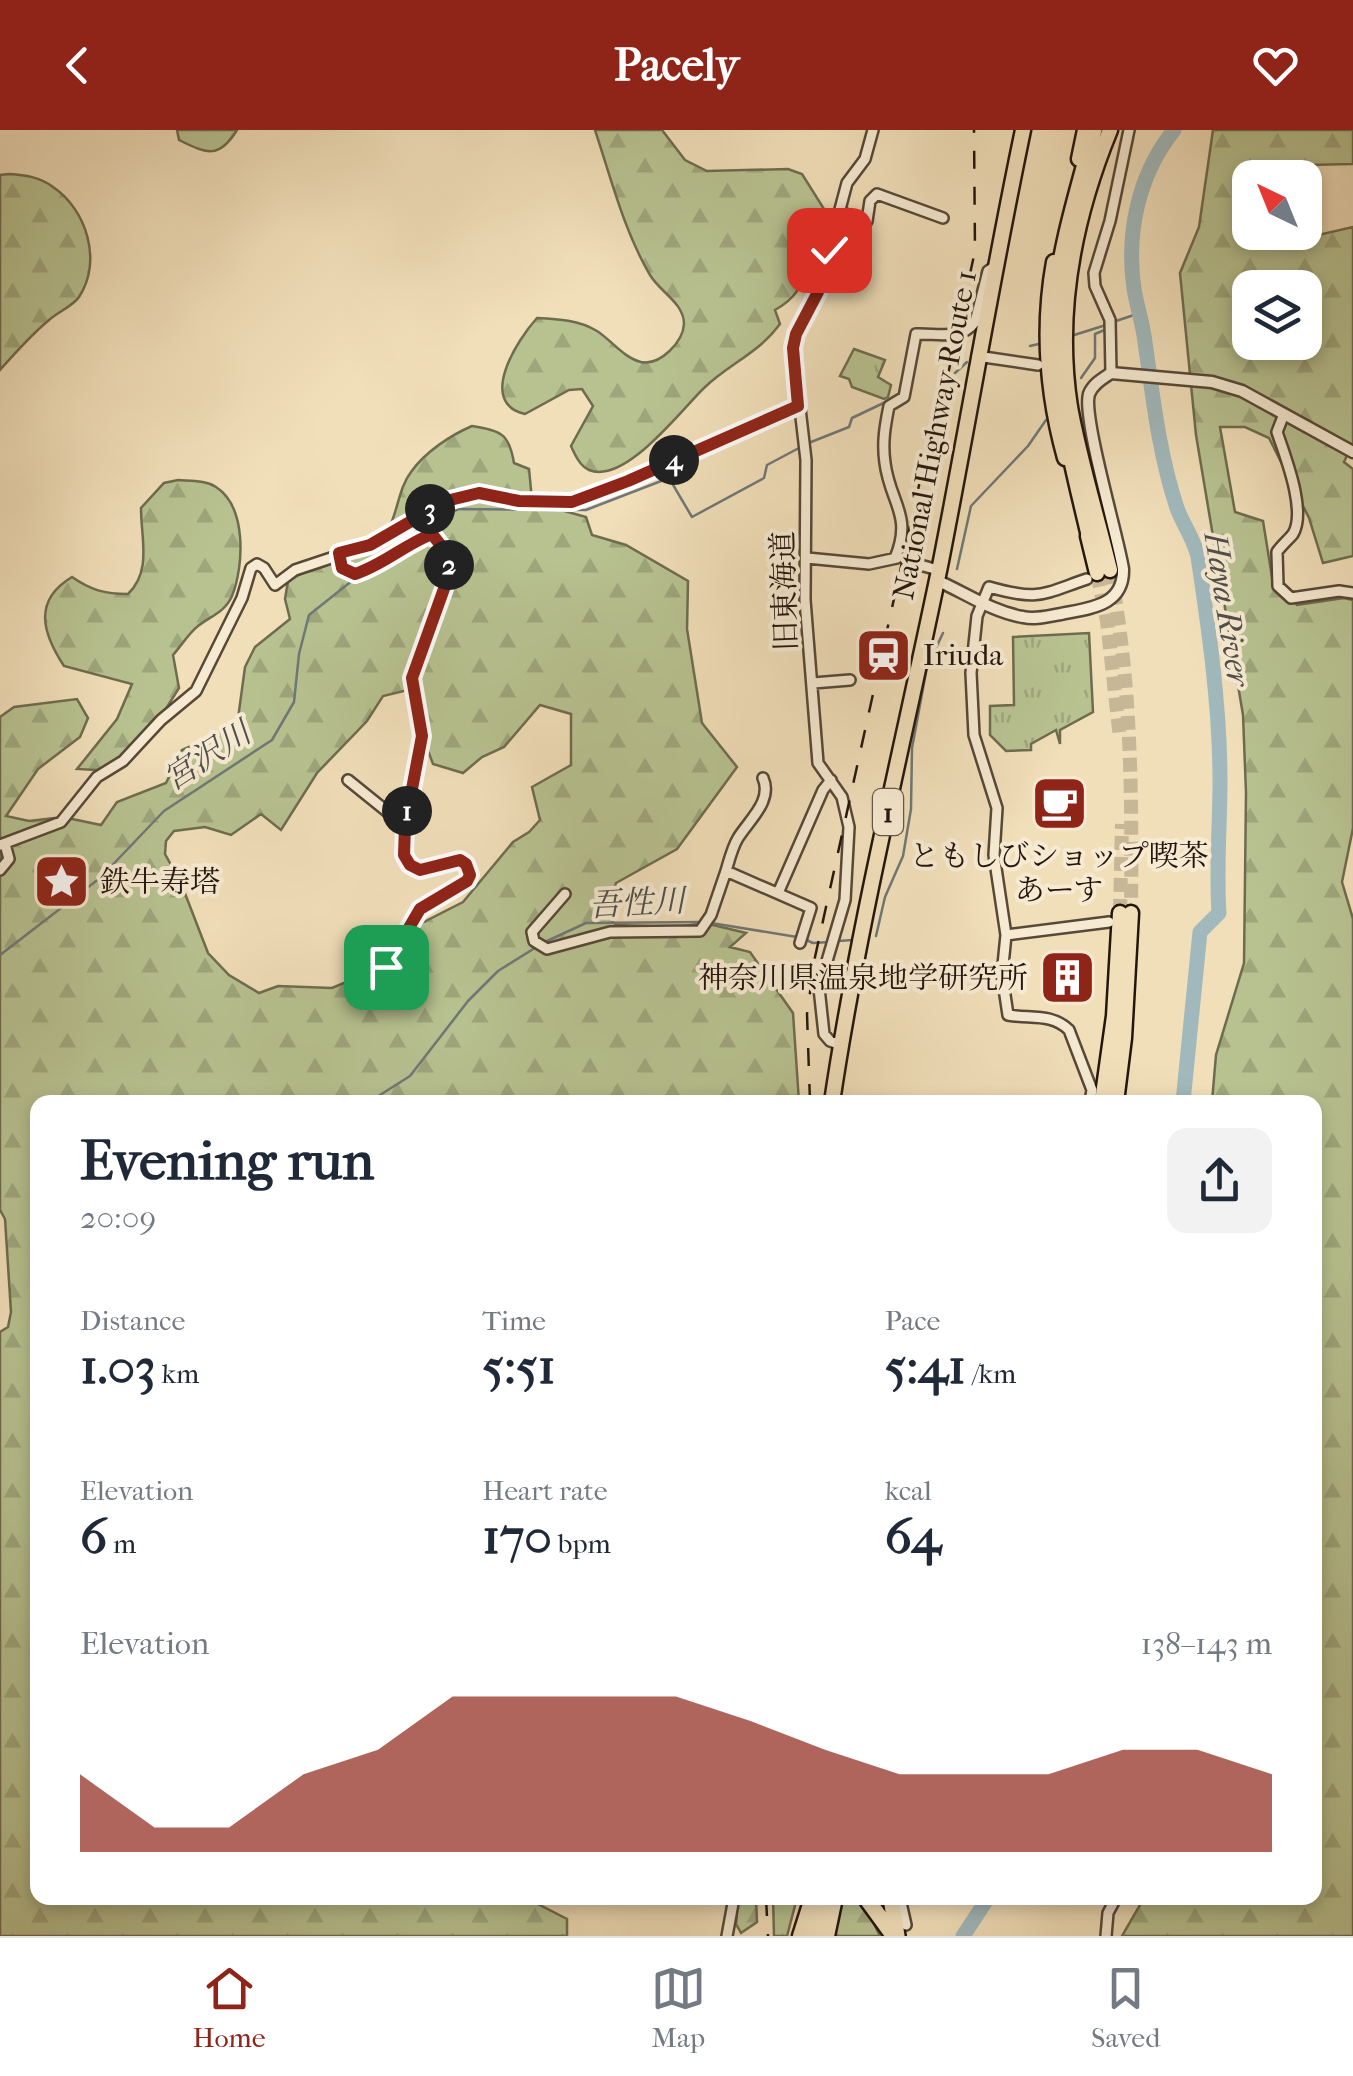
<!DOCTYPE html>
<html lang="en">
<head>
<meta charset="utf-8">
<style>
	body { margin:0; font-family:"IM FELL French Canon","Noto Serif JP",serif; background:#f2f2f3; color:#1f2937; height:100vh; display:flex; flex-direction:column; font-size:38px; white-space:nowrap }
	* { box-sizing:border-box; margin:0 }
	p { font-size:32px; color:#747a83 }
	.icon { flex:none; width:55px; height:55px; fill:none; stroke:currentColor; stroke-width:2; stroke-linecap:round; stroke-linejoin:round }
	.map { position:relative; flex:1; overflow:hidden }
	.sheet { position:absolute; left:30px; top:965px; width:1292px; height:810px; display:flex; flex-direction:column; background:#fff; border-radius:20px; box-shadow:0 5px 15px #0003 }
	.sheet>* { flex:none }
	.needle { width:65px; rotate:317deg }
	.controls { position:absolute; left:1232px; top:30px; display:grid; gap:20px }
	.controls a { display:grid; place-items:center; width:90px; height:90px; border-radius:20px; background:#fff; box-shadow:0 5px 15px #0003; font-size:50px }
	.pin { position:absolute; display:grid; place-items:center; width:85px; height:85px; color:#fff; margin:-42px; border-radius:20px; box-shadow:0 5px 15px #0006 }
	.km { position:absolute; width:50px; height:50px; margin:-25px; border-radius:50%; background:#222; color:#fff; font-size:28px; line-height:50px; text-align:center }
	.round { display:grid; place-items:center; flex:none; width:105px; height:105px; border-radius:20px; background:#f2f2f3 }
	.summary { display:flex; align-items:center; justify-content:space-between; height:170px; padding:0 50px }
	h1 { font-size:55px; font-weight:700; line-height:75px }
	.figures { display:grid; grid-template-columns:repeat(3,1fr); gap:15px; height:170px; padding:10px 50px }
	.figures div { display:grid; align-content:center }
	.figures b { font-size:50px; font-weight:700 }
	.figures small { font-size:28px; font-weight:400 }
	.figures p { font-size:28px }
	.chart { height:280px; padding:20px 50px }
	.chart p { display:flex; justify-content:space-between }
	.chart svg { width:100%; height:180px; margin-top:10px; fill:#8f2418; opacity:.7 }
	header { display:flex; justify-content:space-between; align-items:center; height:130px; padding:0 50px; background:#8f2418; color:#fff; font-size:45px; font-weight:700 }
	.menu { display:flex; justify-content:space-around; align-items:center; height:140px; border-top:2px solid #e0e1e3; background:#fff; font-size:28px; color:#747a83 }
	.menu a { display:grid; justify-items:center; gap:5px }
	.menu .current { color:#8f2418 }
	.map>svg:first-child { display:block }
	.forest { fill:url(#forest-firs); stroke:#6e6c4f; stroke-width:2.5; fill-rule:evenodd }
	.park { fill:url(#park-tufts); stroke:#6e6c4f; stroke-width:2.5 }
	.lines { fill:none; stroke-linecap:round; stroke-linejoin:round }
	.stream { stroke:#6f7876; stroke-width:2.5 }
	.river { stroke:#a1b9bc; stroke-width:15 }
	.trunk-tunnel { stroke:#c8b797; stroke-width:14; stroke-dasharray:14 7; stroke-linecap:butt }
	.minor-casing { stroke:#574838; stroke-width:14 }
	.tertiary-casing { stroke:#574838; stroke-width:15 }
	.trunk-casing { stroke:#24160d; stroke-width:19 }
	.motorway-casing { stroke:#24160d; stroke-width:20 }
	.minor { stroke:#f6ead2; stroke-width:9 }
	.tertiary { stroke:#f6ead2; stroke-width:10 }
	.trunk { stroke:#f1dfba; stroke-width:14 }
	.motorway { stroke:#f1dfba; stroke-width:15 }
	.rail { stroke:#24160d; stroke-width:2.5; stroke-dasharray:18 18; stroke-linecap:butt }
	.route-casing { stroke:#fff; stroke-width:20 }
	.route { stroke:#8f2418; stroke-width:12 }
	.labels { text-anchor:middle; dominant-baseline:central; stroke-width:8; stroke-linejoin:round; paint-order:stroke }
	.shield { fill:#f6ead2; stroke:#635648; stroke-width:2.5 }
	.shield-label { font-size:28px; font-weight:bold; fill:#24160d }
	.street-label { font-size:30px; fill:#24160d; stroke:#f6ead2 }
	.poi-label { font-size:30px; fill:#24160d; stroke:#f6ead2; text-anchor:start }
	.water-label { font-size:32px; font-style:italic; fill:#504f4a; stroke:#f6ead2 }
</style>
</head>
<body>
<header><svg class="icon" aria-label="back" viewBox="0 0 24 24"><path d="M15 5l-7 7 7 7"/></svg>Pacely<svg class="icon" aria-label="heart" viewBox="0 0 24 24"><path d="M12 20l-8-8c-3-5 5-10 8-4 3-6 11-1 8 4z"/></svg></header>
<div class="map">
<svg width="1353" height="1806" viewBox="0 0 1353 1806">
	<defs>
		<pattern id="forest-firs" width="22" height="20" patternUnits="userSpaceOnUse" patternTransform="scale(2.5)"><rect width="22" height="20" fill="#b8c291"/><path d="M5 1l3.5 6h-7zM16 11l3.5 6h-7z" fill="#9ea67c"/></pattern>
		<pattern id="park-tufts" width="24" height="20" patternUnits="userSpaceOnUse" patternTransform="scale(2.5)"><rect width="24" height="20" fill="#b8c291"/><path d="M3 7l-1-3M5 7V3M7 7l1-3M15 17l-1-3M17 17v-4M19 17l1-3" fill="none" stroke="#9ea67c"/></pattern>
	</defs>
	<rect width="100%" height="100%" fill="#f1dfba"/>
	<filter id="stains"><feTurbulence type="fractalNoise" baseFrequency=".002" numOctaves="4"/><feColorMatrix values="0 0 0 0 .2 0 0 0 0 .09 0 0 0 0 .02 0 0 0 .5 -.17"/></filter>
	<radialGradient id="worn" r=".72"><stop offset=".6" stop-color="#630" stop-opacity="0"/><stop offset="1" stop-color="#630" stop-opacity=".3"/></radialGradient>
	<path class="forest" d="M177,0H237C219,29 207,24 179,10Z
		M595,0H662L685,30L707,41L788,39L802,44L831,90C826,102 819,108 813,119C798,148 808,161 775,180L780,194C758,224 730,233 704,258C681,280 625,355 589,340C580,336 575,325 571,316L593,276L582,259L569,260L525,284C477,273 517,210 537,188C558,189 579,190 597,201C611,210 624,228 641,232C660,236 683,212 684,194C684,173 660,162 650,145C624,101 611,48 595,0Z
		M1213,0H1353V34L1253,36L1245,97L1279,114L1353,97V312L1344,332L1353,339V426L1323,433L1309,388L1269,308L1245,297H1220L1235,382L1263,391L1273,453L1297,475L1344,468L1353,470V698L1342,752L1353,789V1806H1122L1144,1768H1315V972H1212L1216,925L1244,833L1246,663L1243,585L1196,305L1180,143L1199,97ZM1250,158H1305V212H1250Z
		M9,44C25,45 40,47 53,57C86,79 103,131 79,167C73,176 58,182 49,190C31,205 15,223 0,240V45Z
		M472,296C501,301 509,303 514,333L529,339L532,370L541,380H561L586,387L592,405L626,415L688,451L687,499L702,593L737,637L677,719L616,753L605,783L616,795L676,797L705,793L746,803L730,817L750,822L793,883L799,972H38V1768H526L567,1789V1806H0V1202L8,1197L11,1182L5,1089L0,1080V587L14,577L77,569L88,588L80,607L38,639L6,686L29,691L63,687L101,695L117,672L166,653L182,620L237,596L245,537L255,517L290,489L285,469L288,451C315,433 350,431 373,416C399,400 394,364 411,342C425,322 451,305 472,296ZM416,558L427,618L433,634L463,643L482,627L504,617L540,575L571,584V635L532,657L540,690L529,702L513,712L463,772L414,797L391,826L373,841L332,858L278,856L259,863L229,845L208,823L181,753L165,724L166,711L174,701L205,697L231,705L261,684L281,700L317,643L367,591L383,566Z
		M178,350C191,351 205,350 216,357C247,377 244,436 232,466C225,482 211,486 198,496C189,503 181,516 173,525L179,558L152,601L113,641L77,639L117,589L132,554L64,536C43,504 32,471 72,447C91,460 104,464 128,464C152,441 141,409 141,378L164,353Z
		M738,1768H756L757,1792L741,1803L736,1794Z
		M773,1768H797L787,1806H774Z
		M842,1768H861L880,1806H832Z"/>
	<path class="park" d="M854,219L885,230L878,247L891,255L888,267L884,269L852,257L849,249L840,246Z
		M1089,503L1093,582L1060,600V614L1056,600L1031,614V620L1006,621L990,605V576L1014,575L1013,507Z"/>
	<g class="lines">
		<path class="stream" d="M1113,192L1140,183
			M1071,206L1106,195
			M1030,216L1043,213
			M955,243L967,232
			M1081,248L1095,228V204L1107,199
			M806,314L849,297L852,288L894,268
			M388,423L422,397L459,379L586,380L669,348L692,387L764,348L767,335L799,318
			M957,439L971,376L1028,316L1046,290
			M711,793L797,807
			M876,806L885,767L903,726L911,679L912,618L927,537L943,503
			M804,809L813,813L830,812
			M838,811L853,810
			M545,812L586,793L703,792
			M0,825L100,748L164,681L272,610L294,572L299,524L309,485L358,446
			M369,972L410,946L468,871L498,841L538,816
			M38,1305L33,1329L38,1348"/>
		<path class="river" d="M1174,0C1138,45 1126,103 1134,159C1137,177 1143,194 1145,212C1153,268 1159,324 1177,378C1183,395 1194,408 1198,427C1209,500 1220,577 1220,651C1220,695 1216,738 1219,783L1200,802L1183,972
			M963,1806L988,1768"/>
		<path class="trunk-tunnel" d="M1110,440C1132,554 1132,668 1131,783
			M1097,443L1107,491L1120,608
			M1120,783L1122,694"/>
		<defs>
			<path id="minor" d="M839,82L867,91L870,71L877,64L943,88
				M977,226L1038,235
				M1111,243L1110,190L1095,156L1094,143L1110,91L1129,0
				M1284,284L1277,302C1285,326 1307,381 1293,404C1288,410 1281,416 1277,422L1278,456L1291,468L1339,461L1353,463
				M339,423L342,438L355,444C383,435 404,415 431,404L449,426L450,442L412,548L422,606L405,696L404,725L410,735L420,740L460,730L466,733L470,745L467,751L420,779L394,826L361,864
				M807,428L869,434L897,428
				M895,428C913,385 890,373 885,333C882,313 885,296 889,276L904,267L916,204C936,203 961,211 975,192L988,141L994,137
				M913,433L938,440
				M1087,449C1040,465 1039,471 989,457L977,486L971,543L974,605L997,678L994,725L1006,805L1002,845L1008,885C1030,889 1052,883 1069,900L1092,960L1090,972
				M813,553L850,550
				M348,650L405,696
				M0,715L61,692L97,647L123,631L161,590L196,561L242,468L251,438L257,434L264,438L275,455L295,440L370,415L445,371L479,363L519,371L572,372L628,351L797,276
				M0,740L9,729L5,714
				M726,741C729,731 732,718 738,708C749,690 773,671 763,648
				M778,763L823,660L831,650
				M565,764L532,802L534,811L547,819L610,802L700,801L711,785L726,741L811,778L800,813
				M1006,805L1109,792
				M841,915L830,911L824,904L819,858L845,770L849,697L842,667L818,633L805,470L806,330L793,218L796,204L818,162L847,53L865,29L873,0
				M900,1768L906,1795
				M727,1806L734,1768
				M1106,1806L1108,1783L1116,1768"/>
			<path id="tertiary" d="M936,450C964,462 992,482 1023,487C1036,490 1048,486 1061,484C1090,478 1124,476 1123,439C1118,407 1082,286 1089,264C1093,254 1102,249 1111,243L1212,252L1242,261L1353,322"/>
			<path id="trunk" d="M1079,29L1085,0
				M1054,132C1042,199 1047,263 1065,328
				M1088,406L1097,443
				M1110,440C1097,386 1080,332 1070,277C1055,181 1074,88 1110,0
				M832,972C859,791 904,611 941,431C969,288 993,143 1023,0
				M1102,972L1114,886L1120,783
				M1116,972L1124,908L1131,783
				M800,1806L812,1768
				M813,1806L822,1768
				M827,1806L835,1768"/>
			<path id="motorway" d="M1092,417C1073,334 1048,251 1056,166C1062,109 1080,55 1094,0
				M866,1768L890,1801
				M891,1768L897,1806"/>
		</defs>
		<use href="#minor" class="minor-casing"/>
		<use href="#tertiary" class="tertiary-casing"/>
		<use href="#trunk" class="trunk-casing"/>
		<use href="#motorway" class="motorway-casing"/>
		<use href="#minor" class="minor"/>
		<use href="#tertiary" class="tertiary"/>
		<use href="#trunk" class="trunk"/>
		<use href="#motorway" class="motorway"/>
		<path class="rail" d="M931,322L975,121L974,0
			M810,972L807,884L815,827L929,310
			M766,1768L768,1806"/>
	</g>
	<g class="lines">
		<defs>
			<path id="route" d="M386,837L420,779L467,751L470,745L466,734L460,730L420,740L410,735L404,725L405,696L422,606L412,548L450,442L449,426L432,404C404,415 383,435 355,444L342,438L339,423L370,415L446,371L479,363L519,371L572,372L628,351L798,276L793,218L796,204L818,162L829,120"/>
		</defs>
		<use href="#route" class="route-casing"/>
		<use href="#route" class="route"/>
	</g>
	<defs>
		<symbol id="station-square" viewBox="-11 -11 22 22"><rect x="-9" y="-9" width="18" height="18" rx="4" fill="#8f2418" stroke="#f6ead2"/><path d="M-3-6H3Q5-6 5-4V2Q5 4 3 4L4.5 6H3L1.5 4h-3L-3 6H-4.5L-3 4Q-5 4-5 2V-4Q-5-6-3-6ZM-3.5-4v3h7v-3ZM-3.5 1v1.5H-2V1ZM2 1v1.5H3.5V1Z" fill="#fff"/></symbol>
		<symbol id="cafe-square" viewBox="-11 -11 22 22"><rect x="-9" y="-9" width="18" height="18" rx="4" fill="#8f2418" stroke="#f6ead2"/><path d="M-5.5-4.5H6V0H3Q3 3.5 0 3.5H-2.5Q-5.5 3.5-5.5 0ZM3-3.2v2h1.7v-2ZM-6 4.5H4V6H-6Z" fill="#fff"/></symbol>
		<symbol id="sight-square" viewBox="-11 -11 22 22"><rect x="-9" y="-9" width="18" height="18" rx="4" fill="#8f2418" stroke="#f6ead2"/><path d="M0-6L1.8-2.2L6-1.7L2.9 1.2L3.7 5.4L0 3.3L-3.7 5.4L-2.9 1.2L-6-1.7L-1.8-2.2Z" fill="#fff"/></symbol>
		<symbol id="building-square" viewBox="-11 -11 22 22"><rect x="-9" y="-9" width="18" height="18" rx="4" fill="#8f2418" stroke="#f6ead2"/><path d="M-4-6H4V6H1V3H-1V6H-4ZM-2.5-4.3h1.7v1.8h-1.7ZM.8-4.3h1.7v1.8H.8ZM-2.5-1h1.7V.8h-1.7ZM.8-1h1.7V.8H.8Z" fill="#fff"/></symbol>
	</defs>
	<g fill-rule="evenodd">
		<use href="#station-square" x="852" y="494" width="63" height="63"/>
		<use href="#cafe-square" x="1028" y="642" width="63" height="63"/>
		<use href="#sight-square" x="30" y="720" width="63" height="63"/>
		<use href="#building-square" x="1036" y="816" width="63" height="63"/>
	</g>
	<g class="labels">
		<rect class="shield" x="873" y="659" width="30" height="46" rx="8"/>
		<g class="shield-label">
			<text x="888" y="682">1</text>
		</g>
		<g class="street-label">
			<text transform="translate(935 305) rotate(-79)">National Highway Route 1</text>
			<text transform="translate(785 461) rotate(-92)">旧東海道</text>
		</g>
		<g class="poi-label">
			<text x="923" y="525">Iriuda</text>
			<text x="1059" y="726" text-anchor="middle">ともしびショップ喫茶<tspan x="1059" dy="34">あーす</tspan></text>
			<text x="100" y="752">鉄牛寿塔</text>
			<text x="1028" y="848" text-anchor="end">神奈川県温泉地学研究所</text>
		</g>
		<g class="water-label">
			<text transform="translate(1227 479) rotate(81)">Haya River</text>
			<text transform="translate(207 626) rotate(-33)">宮沢川</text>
			<text transform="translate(637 773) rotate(-3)">吾性川</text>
		</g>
	</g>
	<rect width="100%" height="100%" filter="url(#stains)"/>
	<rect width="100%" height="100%" fill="url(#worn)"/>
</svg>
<div class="controls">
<a><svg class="needle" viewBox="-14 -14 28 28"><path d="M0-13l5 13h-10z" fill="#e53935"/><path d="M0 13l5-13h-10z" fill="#747a83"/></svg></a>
<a><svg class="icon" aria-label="layers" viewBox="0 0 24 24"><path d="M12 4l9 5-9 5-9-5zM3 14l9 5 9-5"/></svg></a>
</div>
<div class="pin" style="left:386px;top:837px;background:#1e9e55"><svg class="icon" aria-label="arrive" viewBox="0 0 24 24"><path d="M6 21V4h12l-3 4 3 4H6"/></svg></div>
<div class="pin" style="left:829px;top:120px;background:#d93025"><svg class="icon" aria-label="check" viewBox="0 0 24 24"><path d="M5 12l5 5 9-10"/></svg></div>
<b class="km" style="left:407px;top:681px">1</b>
<b class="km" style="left:449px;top:435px">2</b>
<b class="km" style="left:430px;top:379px">3</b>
<b class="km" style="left:674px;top:330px">4</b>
<section class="sheet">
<div class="summary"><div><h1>Evening run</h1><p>20:09</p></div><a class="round"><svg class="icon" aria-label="share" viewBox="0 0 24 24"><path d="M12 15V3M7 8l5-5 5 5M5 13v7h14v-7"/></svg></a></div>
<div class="figures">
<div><p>Distance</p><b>1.03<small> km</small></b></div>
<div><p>Time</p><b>5:51</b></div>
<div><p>Pace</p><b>5:41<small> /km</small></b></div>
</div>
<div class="figures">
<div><p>Elevation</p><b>6<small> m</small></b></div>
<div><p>Heart rate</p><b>170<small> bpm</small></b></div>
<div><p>kcal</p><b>64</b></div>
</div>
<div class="chart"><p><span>Elevation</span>138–143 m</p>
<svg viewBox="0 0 160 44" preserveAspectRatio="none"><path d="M0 44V25L10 38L20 38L30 25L40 19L50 6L60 6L70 6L80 6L90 12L100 19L110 25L120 25L130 25L140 19L150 19L160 25V44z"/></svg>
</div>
</section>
</div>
<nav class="menu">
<a class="current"><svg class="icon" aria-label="home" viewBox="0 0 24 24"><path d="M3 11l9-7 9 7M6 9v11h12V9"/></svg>Home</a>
<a><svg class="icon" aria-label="map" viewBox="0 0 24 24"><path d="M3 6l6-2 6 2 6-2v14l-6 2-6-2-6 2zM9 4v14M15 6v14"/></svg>Map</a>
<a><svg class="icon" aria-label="saved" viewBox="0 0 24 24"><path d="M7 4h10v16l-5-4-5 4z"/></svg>Saved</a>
</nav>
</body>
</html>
